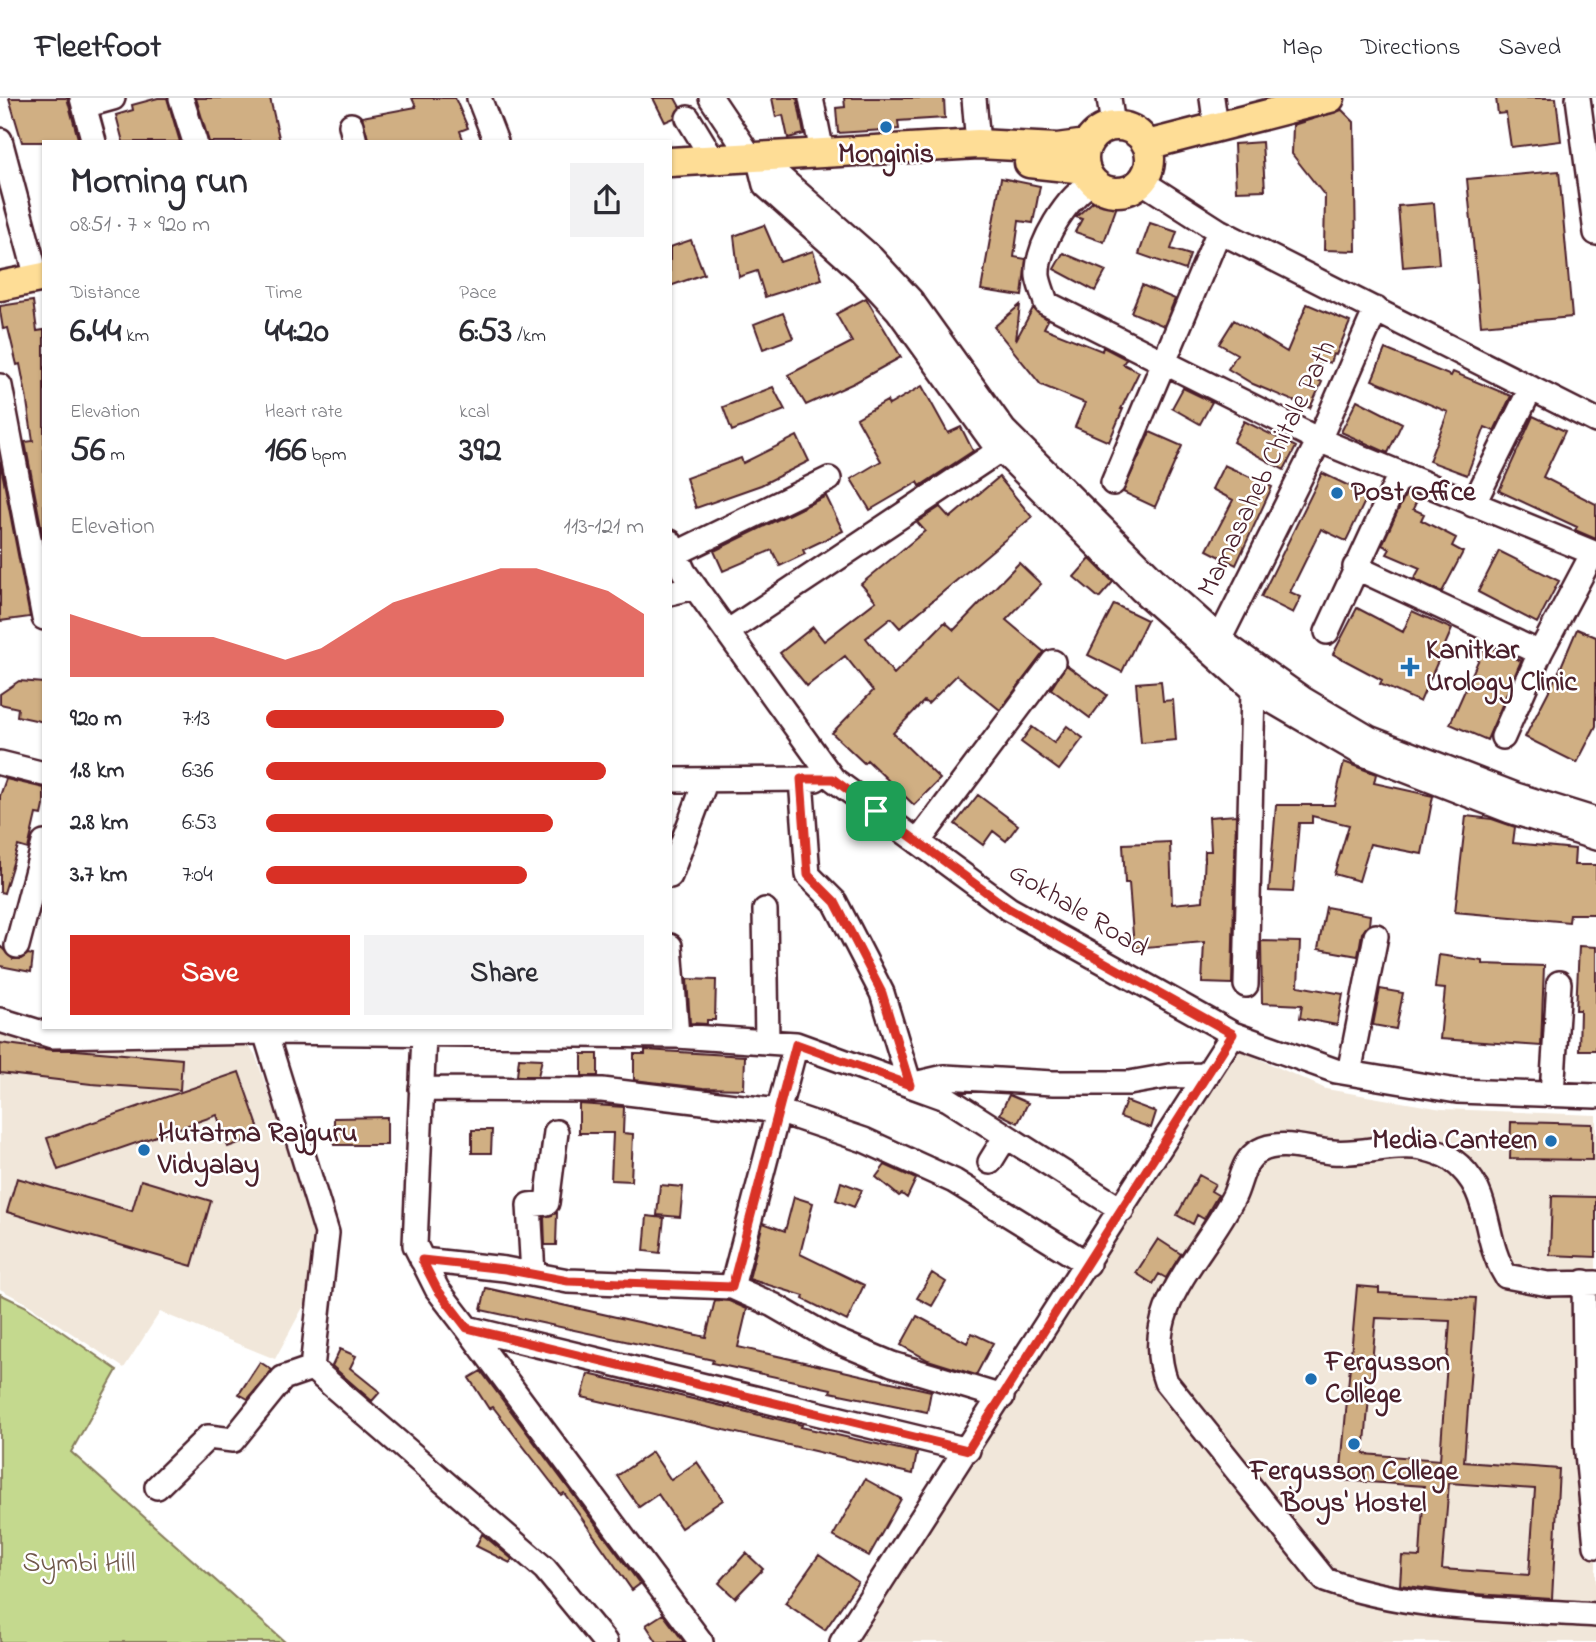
<!DOCTYPE html>
<html lang="en">
<head>
<meta charset="utf-8">
<style>
	body { margin:0; font-family:"Indie Flower",sans-serif; background:#f2f2f3; color:#2b2b33; height:100vh; display:flex; flex-direction:column; font-size:26px; white-space:nowrap }
	* { box-sizing:border-box; margin:0 }
	p { font-size:23px; color:#7c7c81 }
	.icon { flex:none; width:38px; height:38px; fill:none; stroke:currentColor; stroke-width:2; stroke-linecap:round; stroke-linejoin:round }
	.map { position:relative; flex:1; overflow:hidden }
	.sheet { position:absolute; left:42px; top:42px; width:630px; height:889px; display:flex; flex-direction:column; background:#fff; border-radius:0px; box-shadow:0 2px 5px #0004 }
	.sheet>* { flex:none }
	.pin { position:absolute; display:grid; place-items:center; width:60px; height:60px; color:#fff; margin:-30px; border-radius:14px; box-shadow:0 4px 10px #0006 }
	.round { display:grid; place-items:center; flex:none; width:74px; height:74px; border-radius:0px; background:#f2f2f3 }
	.overview { display:flex; align-items:center; justify-content:space-between; height:119px; padding:0 28px }
	h1 { font-size:38px; font-weight:700; line-height:52px }
	.stats { display:grid; grid-template-columns:repeat(3,1fr); gap:10px; height:119px; padding:7px 28px }
	.stats div { display:grid; align-content:center }
	.stats b { font-size:35px; font-weight:700 }
	.stats small { font-size:19px; font-weight:400 }
	.stats p { font-size:19px }
	.chart { height:196px; padding:14px 28px }
	.chart p { display:flex; justify-content:space-between }
	.chart svg { width:100%; height:126px; margin-top:7px; fill:#d93025; opacity:.7 }
	.cta { display:flex; gap:14px; margin-top:auto; padding:14px 28px }
	.cta a { flex:1; height:80px; border-radius:0px; background:#d93025; color:#fff; font-size:28px; font-weight:700; line-height:80px; text-align:center }
	.cta a+a { background:#f2f2f3; color:#2b2b33 }
	ul { padding:0 28px; list-style:none; font-size:23px }
	li { display:grid; grid-template-columns:112px 84px 1fr; align-items:center; height:52px }
	li i { height:18px; border-radius:9px; background:#d93025 }
	header { display:flex; align-items:center; gap:42px; box-sizing:border-box; height:98px; padding:0 35px; background:#fff; border-bottom:2px solid #e1e1e2 }
	header strong { font-size:33px }
	nav { display:flex; gap:38px; margin-inline-start:auto; font-size:24px }
	.map>svg:first-child { display:block }
	.built { fill:#f1e7da }
	.green { fill:#c4d98e; stroke:#877c5c; stroke-width:2 }
	.building { fill:#d0af83; stroke:#4a1f2b; stroke-width:2; fill-rule:evenodd }
	.lines { fill:none; stroke-linecap:round; stroke-linejoin:round }
	.minor-casing { stroke:#4a1f2b; stroke-width:28 }
	.major-casing { stroke:#4a1f2b; stroke-width:33 }
	.minor { stroke:#fff; stroke-width:23 }
	.major { stroke:#fedd96; stroke-width:28 }
	.route-casing { stroke:#fff; stroke-width:14 }
	.route { stroke:#d93025; stroke-width:9 }
	.poi-dot { fill:#1f6fb2; stroke:#fff; stroke-width:2.5 }
	.labels { text-anchor:middle; dominant-baseline:central; stroke-width:5; stroke-linejoin:round; paint-order:stroke }
	.poi-label { font-size:28px; font-weight:bold; fill:#4a1f2b; stroke:#fff; text-anchor:start }
	.street-label { font-size:28px; fill:#4a1f2b; stroke:#fff }
	.park-label { font-size:28px; fill:#6f5749; stroke:#fff }
</style>
</head>
<body>
<header>
<strong>Fleetfoot</strong>
<nav><a>Map</a><a>Directions</a><a>Saved</a></nav>
</header>
<div class="map">
<svg width="1596" height="1544" viewBox="0 0 1596 1544">
	<rect width="100%" height="100%" fill="#fff"/>
	<filter id="ink" filterUnits="userSpaceOnUse"><feTurbulence type="fractalNoise" baseFrequency=".0143" numOctaves="2"/><feDisplacementMap in="SourceGraphic" scale="14" xChannelSelector="R" yChannelSelector="G"/><feConvolveMatrix kernelMatrix="1 2 1 2 8 2 1 2 1" color-interpolation-filters="sRGB"/></filter>
	<g filter="url(#ink)">
		<path class="built" d="M0,930L233,942L247,947L255,956L314,1127L319,1157L315,1187L275,1261L160,1214L124,1270L26,1205L0,1191Z
			M1237,951L1326,991L1442,1011L1596,1017V1544H857Z"/>
		<path class="green" d="M0,1196L25,1208L117,1272L71,1354L285,1544H0Z"/>
		<path class="building" d="M9,0H67L79,44H22Z
			M158,0H167L180,44H123L116,17L133,12L132,7Z
			M196,0H270L280,44H209Z
			M412,0H455L468,30L460,33L464,44H369L362,19L416,9Z
			M653,0H675L680,9L674,20L665,24Z
			M772,0H797L804,36L788,40L783,17L776,19Z
			M844,0H944L945,20L898,23L899,31L838,35L836,10L845,9Z
			M1496,0H1556L1561,43L1511,49L1506,15L1498,16Z
			M1342,12L1354,24L1356,153L1324,152L1325,98L1292,56L1293,27Z
			M1262,44L1265,92L1236,93L1234,46Z
			M1559,73L1572,219L1481,227L1467,81Z
			M1001,80L1040,88L1033,125L1019,123L1014,159L1026,161L1022,198L981,192Z
			M1099,98L1118,105L1104,144L1075,134L1082,121L1076,119Z
			M1434,105L1439,166L1403,169L1398,108Z
			M1150,125L1177,134L1171,151L1190,157L1185,172L1139,156Z
			M764,127L780,164L813,153L822,181L765,199L757,173L739,179L734,138Z
			M691,142L704,176L670,188V149Z
			M1063,155L1106,173L1095,193L1054,171Z
			M1142,187L1175,201L1164,228L1131,214Z
			M866,200L901,259L854,285L806,307L788,277L852,244L836,216Z
			M33,203L37,233L44,232V444L25,344L33,343L26,297L20,266L17,267L8,230L3,231L0,213V208Z
			M1307,206L1350,224L1336,257L1333,256L1330,265L1322,262L1314,280L1322,284L1310,310L1253,286L1228,271L1237,256L1219,246L1234,222L1287,254Z
			M1020,207L1016,242L1033,210L1048,222L1044,230L1102,253L1103,249L1126,261L1123,266L1139,274L1121,311H1123L1109,344L1075,329L1085,305L1041,287L994,229Z
			M783,215L793,240L763,251L754,226Z
			M1385,251L1451,278L1453,274L1511,298L1494,333L1485,329L1467,377L1429,363L1448,314L1372,282Z
			M922,288L948,335L961,329L973,353L920,388L918,384L870,412L851,381L881,363L857,320L887,303L889,307Z
			M773,289L785,312L732,333L723,309Z
			M1183,290L1212,304L1200,326L1172,310Z
			M1357,302L1402,325L1388,355L1341,334Z
			M1533,318L1565,333L1543,379L1596,406V441L1575,432L1577,429L1499,393Z
			M1244,323L1296,349L1284,372L1233,344Z
			M1150,334L1182,348L1155,409L1123,394Z
			M797,338L809,363L761,387L696,410L686,380L741,360L743,365Z
			M0,363L30,519L0,523Z
			M1224,367L1272,389L1236,467L1207,452L1233,402L1212,391Z
			M1322,375L1368,397L1346,443L1321,431L1290,494L1301,499L1293,515L1261,499Z
			M999,379L1032,419L900,530L891,520L866,540L894,576L945,524L954,532L1019,465L1041,486L1006,522L1044,554L1000,612L957,577L928,606L924,603L893,635L940,681L914,707L867,662L864,665L832,635L873,593L845,558L807,588L780,555L813,529L824,543L876,503L861,486L925,433L917,424L940,409L950,420Z
			M1407,393L1419,398L1413,411L1424,416L1421,422L1456,440L1452,448L1463,454L1442,494L1414,481L1420,470L1387,456L1390,451L1382,447Z
			M826,398L843,433L803,452L805,456L780,468L772,452L723,473L714,453Z
			M1499,453L1559,483L1537,525L1478,494Z
			M1090,461L1113,484L1099,500L1074,479Z
			M1114,506L1147,522L1122,574L1088,557Z
			M1357,510L1403,534L1412,513L1452,531L1420,604L1380,586L1382,582L1333,556Z
			M1577,531L1596,539V628L1577,665L1525,639L1560,571Z
			M1485,547L1521,563L1487,642L1450,626Z
			M1066,567L1107,597L1090,620L1051,591Z
			M19,583L44,585V624L17,618L18,610L0,606V596Z
			M1161,583L1163,603L1173,602L1176,642L1141,645L1136,585Z
			M1067,628L1083,640L1059,672L1021,644L1032,629L1054,645Z
			M1344,664L1376,676L1374,685L1433,698L1422,756L1370,746L1359,783L1334,776L1349,727L1312,718V725H1299L1293,794L1269,793L1276,707H1334Z
			M6,681L44,690V708L42,717L36,716L28,751L18,748L4,795L0,794V698Z
			M978,697L1018,727L1006,743L993,733L983,747L955,726Z
			M1236,717L1232,886L1202,885L1204,844L1134,850L1129,785H1125L1123,746L1170,744L1172,806L1203,803L1205,753H1211L1209,719Z
			M1466,718L1492,721L1515,729L1513,745L1575,751L1574,767H1596V816H1570L1569,824L1455,814Z
			M1326,809L1370,817L1369,827L1362,835L1358,858L1318,851Z
			M1261,843L1300,844L1298,888L1343,896L1337,927L1300,920L1302,907L1262,905Z
			M0,848L13,861H21L28,856L33,857L31,874L0,868Z
			M1579,848L1596,849V952H1579L1580,912H1576Z
			M1439,857L1483,863V866L1544,868L1541,948L1440,941L1445,891L1435,890Z
			M687,881L716,882L715,922H707V926L690,925Z
			M1380,891L1403,895L1396,931L1373,927Z
			M0,945L52,952H76L182,961L180,992L91,986L0,975Z
			M645,952L745,958L744,991L703,990L634,982V956H645Z
			M582,956H598V978H582Z
			M519,960L542,961L538,978H517Z
			M239,974L261,1037L228,1049L217,1017L58,1072L47,1040Z
			M1009,997L1028,1005L1018,1025L1000,1016Z
			M1126,1003L1156,1014L1151,1030L1120,1019Z
			M579,1006L624,1009L623,1035L633,1036L631,1083L611,1082L613,1035H579Z
			M387,1019V1047H334V1020Z
			M1511,1024L1592,1026V1062L1510,1061Z
			M472,1032H492L491,1055H472Z
			M885,1067L916,1081L907,1100L902,1096L899,1098L876,1079Z
			M1199,1077L1215,1086L1211,1093L1218,1097L1204,1121L1197,1117L1193,1126L1177,1117Z
			M17,1080L132,1113L141,1082L211,1103L192,1168L7,1114Z
			M841,1084L862,1092L854,1109L836,1102Z
			M660,1087L683,1089L680,1119L657,1117Z
			M1552,1098L1596,1099V1159L1550,1157Z
			M794,1099L813,1105L800,1156L864,1187L847,1223L803,1201L804,1198L749,1181L763,1125L785,1133Z
			M557,1115L556,1147H545L544,1119Z
			M647,1118L664,1120L660,1155L644,1153Z
			M1158,1141L1181,1156L1166,1180L1159,1176L1153,1186L1136,1175Z
			M932,1175L946,1184L932,1208L917,1200Z
			M1357,1188L1379,1190V1195L1476,1200L1464,1364L1559,1371L1552,1501L1460,1495L1400,1487L1402,1458L1420,1459L1424,1388L1340,1382ZM1376,1220L1450,1223L1440,1362L1364,1356ZM1449,1385L1535,1391L1529,1477L1442,1471Z
			M486,1190L706,1239L715,1202L729,1203L747,1211L738,1249L931,1293L927,1314L830,1294L831,1291L712,1265L713,1262L481,1212Z
			M917,1218L967,1245L972,1235L993,1245L976,1277L928,1262L901,1247Z
			M340,1251L356,1258L350,1270L380,1294L372,1303L332,1268Z
			M260,1264L272,1272L248,1301L239,1296Z
			M481,1273L640,1486L632,1492L564,1395L561,1397L493,1309L489,1311L469,1280Z
			M588,1276L802,1327L801,1329L917,1355L913,1376L582,1299Z
			M652,1354L671,1382L697,1364L723,1402L681,1430L658,1396L639,1409L617,1378Z
			M865,1381L901,1401L869,1458L833,1438Z
			M482,1436L512,1461L510,1465L476,1448Z
			M746,1455L763,1471L735,1500L719,1485Z
			M819,1457L858,1484L825,1532L785,1505Z
			M663,1516L684,1544H657L646,1527Z"/>
		<g class="lines">
			<defs>
				<path id="minor" d="M82,0L94,44
					M181,0L195,44
					M479,0L496,44
					M711,0L750,58
					M811,0L822,54
					M974,0L978,46
					M1109,0L1113,28
					M1212,0L1216,29
					M1578,0L1596,135
					M84,8L113,0
					M688,20L713,61
					M351,27L355,44
					M0,42L37,180
					M761,71L765,87L861,173L898,213L991,342L1142,493L1253,592L1361,655L1510,713L1596,740
					M761,71L781,80L872,160L911,202L1004,332L1154,481L1231,550L1303,601L1369,640L1516,697L1596,722
					M1141,83L1219,133L1596,323
					M1094,84C1067,97 1036,148 1038,178C1039,186 1044,197 1046,205L1319,342L1596,456
					M0,288L44,520
					M1113,385L1219,133
					M1473,407L1531,290
					M670,444L684,474L833,681L1009,811L1233,936L1336,973L1457,993L1596,998
					M675,456L829,381
					M1355,469L1540,555
					M670,495L695,489
					M727,534L1000,352
					M1327,534L1400,376
					M1211,551L1220,540L1319,342L1376,211
					M1503,639L1540,555L1593,455
					M0,665L44,676
					M801,681L808,777L835,804L882,895L910,987L945,979L1053,985H1129L1169,978L1207,977
					M670,682L816,681
					M918,744L1053,564
					M670,778L706,682
					M765,812L767,944
					M17,848L44,745
					M670,848L677,938
					M1246,887L1253,592
					M0,922L52,938L265,934L677,938L796,946L948,1001L1122,1112
					M265,934L327,1135L312,1270L545,1471L605,1544
					M424,936L415,1147L437,1191L467,1230
					M1349,975L1376,838
					M421,991L602,992L778,1013L864,1042L954,1083L1088,1166
					M1552,996L1559,885
					M990,1064L1006,1038
					M422,1162L505,1171L568,1183L732,1189L773,1207L832,1241L892,1266L1002,1299
					M533,1176L529,1107L547,1105L556,1034
					M1584,1184L1586,1345L1596,1448
					M1596,1185L1548,1186L1506,1178C1480,1137 1495,1093 1451,1061C1444,1056 1430,1052 1422,1050C1392,1045 1361,1057 1332,1054C1308,1052 1280,1041 1259,1053C1243,1061 1241,1083 1234,1098C1203,1160 1139,1210 1166,1284L1325,1482C1411,1513 1506,1511 1596,1517
					M732,1189L796,946
					M157,1389L208,1339L233,1342L283,1280L312,1270
					M701,1544L467,1230L968,1352
					M842,1544L1233,936"/>
				<path id="major" d="M1084 61a33 33 0 1 1 66 0a33 33 0 1 1-66 0Z
					M1147,47L1330,0
					M670,64L978,46L1057,50L1087,46
					M1029,65L1085,71
					M0,188L44,179"/>
			</defs>
			<use href="#minor" class="minor-casing"/>
			<use href="#major" class="major-casing"/>
			<use href="#minor" class="minor"/>
			<use href="#major" class="major"/>
		</g>
	</g>
	<g class="lines" filter="url(#ink)">
		<defs>
			<path id="route" d="M801,681H833L1009,811L1233,936L968,1352L467,1230L437,1191L422,1162L505,1171L568,1183L732,1189L796,946L910,987L882,895L835,804L808,777Z"/>
		</defs>
		<use href="#route" class="route-casing"/>
		<use href="#route" class="route"/>
	</g>
	<g class="poi-dot">
		<circle cx="886" cy="29" r="7"/>
		<circle cx="1337" cy="395" r="7"/>
		<path d="M1406.5 558.5h7v7h7v7h-7v7h-7v-7h-7v-7h7z"/>
		<circle cx="1551" cy="1043" r="7"/>
		<circle cx="144" cy="1052" r="7"/>
		<circle cx="1311" cy="1281" r="7"/>
		<circle cx="1354" cy="1346" r="7"/>
	</g>
	<g class="labels">
		<g class="poi-label">
			<text x="886" y="57" text-anchor="middle">Monginis</text>
			<text x="1351" y="395">Post Office</text>
			<text x="1426" y="553">Kanitkar<tspan x="1426" dy="32">Urology Clinic</tspan></text>
			<text x="158" y="1036">Hutatma Rajguru<tspan x="158" dy="32">Vidyalay</tspan></text>
			<text x="1537" y="1043" text-anchor="end">Media Canteen</text>
			<text x="1325" y="1265">Fergusson<tspan x="1325" dy="32">College</tspan></text>
			<text x="1354" y="1374" text-anchor="middle">Fergusson College<tspan x="1354" dy="32">Boys' Hostel</tspan></text>
		</g>
		<g class="street-label">
			<text transform="translate(1268 371) rotate(-64)">Mamasaheb Chitale Path</text>
			<text transform="translate(1078 813) rotate(31)">Gokhale Road</text>
		</g>
		<g class="park-label">
			<text x="79" y="1466">Symbi Hill</text>
		</g>
	</g>
</svg>
<div class="pin" style="left:876px;top:713px;background:#1e9e55"><svg class="icon" aria-label="arrive" viewBox="0 0 24 24"><path d="M6 21V4h12l-3 4 3 4H6"/></svg></div>
<section class="sheet">
<div class="overview"><div><h1>Morning run</h1><p>08:51 · 7 × 920 m</p></div><a class="round"><svg class="icon" aria-label="share" viewBox="0 0 24 24"><path d="M12 15V3M7 8l5-5 5 5M5 13v7h14v-7"/></svg></a></div>
<div class="stats">
<div><p>Distance</p><b>6.44<small> km</small></b></div>
<div><p>Time</p><b>44:20</b></div>
<div><p>Pace</p><b>6:53<small> /km</small></b></div>
</div>
<div class="stats">
<div><p>Elevation</p><b>56<small> m</small></b></div>
<div><p>Heart rate</p><b>166<small> bpm</small></b></div>
<div><p>kcal</p><b>392</b></div>
</div>
<div class="chart"><p><span>Elevation</span>113–121 m</p>
<svg viewBox="0 0 160 44" preserveAspectRatio="none"><path d="M0 44V22L10 26L20 30L30 30L40 30L50 34L60 38L70 34L80 26L90 18L100 14L110 10L120 6L130 6L140 10L150 14L160 22V44z"/></svg>
</div>
<ul>
<li><b>920 m</b>7:13<i style="width:63%"></i></li>
<li><b>1.8 km</b>6:36<i style="width:90%"></i></li>
<li><b>2.8 km</b>6:53<i style="width:76%"></i></li>
<li><b>3.7 km</b>7:04<i style="width:69%"></i></li>
</ul>
<div class="cta"><a>Save</a><a>Share</a></div>
</section>
</div>
</body>
</html>
